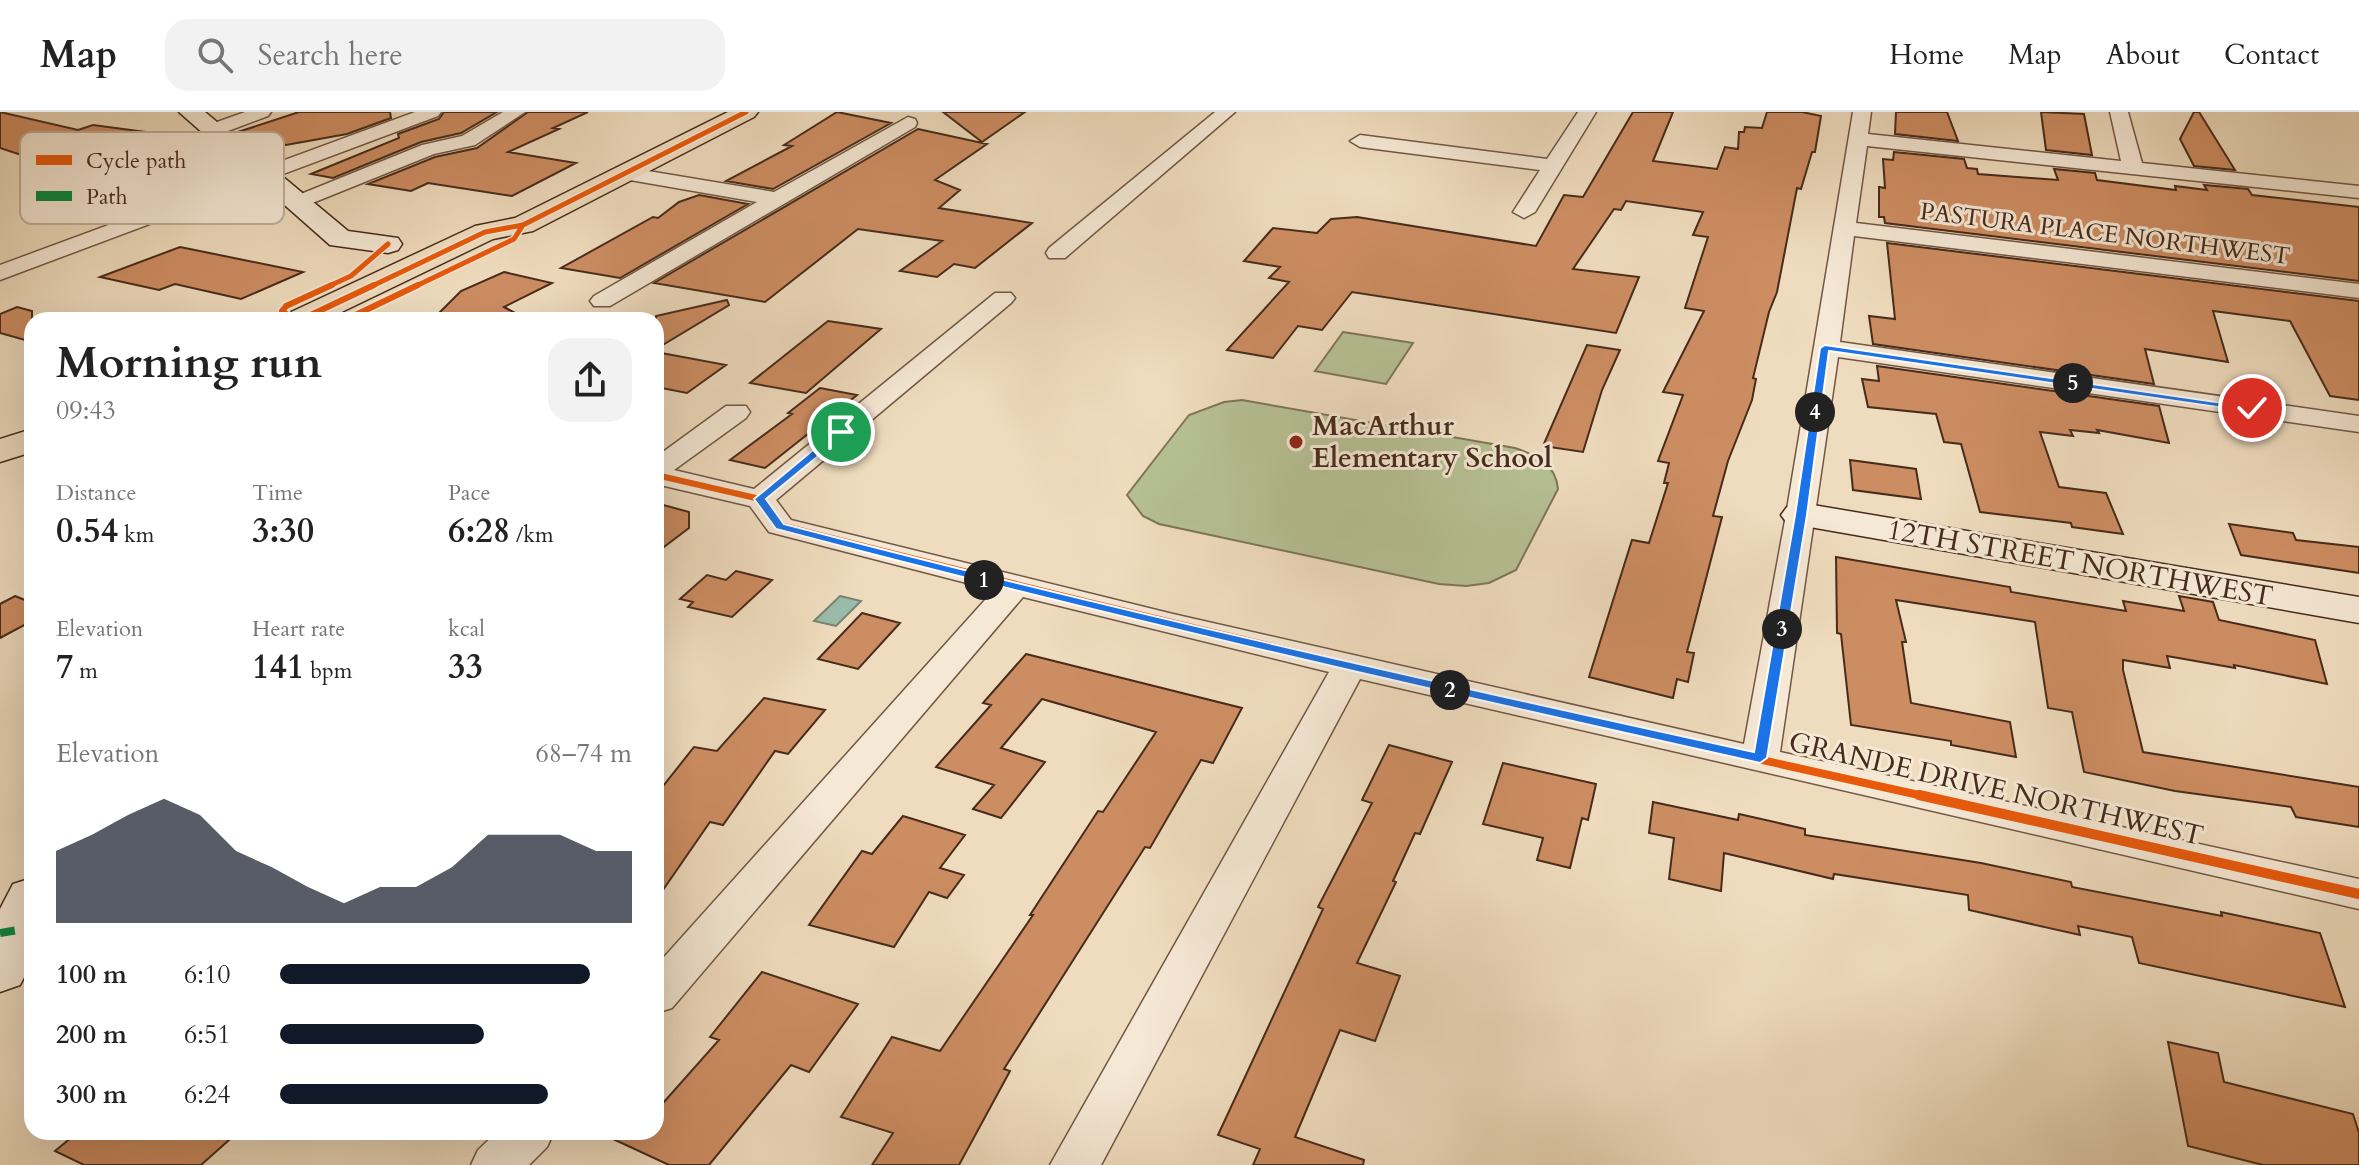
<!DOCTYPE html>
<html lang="en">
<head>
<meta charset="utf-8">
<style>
	body { margin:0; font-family:Cardo,serif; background:#f2f2f2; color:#222; height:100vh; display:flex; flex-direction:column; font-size:30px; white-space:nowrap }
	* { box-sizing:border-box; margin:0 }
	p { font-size:26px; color:#767676 }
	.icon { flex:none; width:44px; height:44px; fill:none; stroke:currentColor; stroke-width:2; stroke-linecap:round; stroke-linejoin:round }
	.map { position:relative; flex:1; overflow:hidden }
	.drawer { position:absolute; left:24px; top:200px; width:640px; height:828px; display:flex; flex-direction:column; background:#fff; border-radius:24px; box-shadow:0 8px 32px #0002 }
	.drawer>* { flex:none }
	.pin { position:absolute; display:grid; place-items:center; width:68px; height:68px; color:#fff; margin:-34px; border:4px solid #fff; border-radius:50%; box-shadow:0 2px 8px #0007 }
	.km { position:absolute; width:40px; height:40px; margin:-20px; border-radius:50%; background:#222; color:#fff; font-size:22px; line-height:40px; text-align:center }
	.round { display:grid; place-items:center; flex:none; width:84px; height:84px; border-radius:24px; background:#f2f2f2 }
	.head { display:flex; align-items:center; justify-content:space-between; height:136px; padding:0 32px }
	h1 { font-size:44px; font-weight:600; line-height:60px }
	.figures { display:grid; grid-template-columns:repeat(3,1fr); gap:12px; height:136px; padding:8px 32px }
	.figures div { display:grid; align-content:center }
	.figures b { font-size:34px; font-weight:600 }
	.figures small { font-size:22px; font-weight:400 }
	.figures p { font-size:22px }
	.chart { height:224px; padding:16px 32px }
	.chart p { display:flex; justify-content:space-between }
	.chart svg { width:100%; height:144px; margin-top:8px; fill:#111827; opacity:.7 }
	ul { padding:0 32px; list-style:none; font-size:26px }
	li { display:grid; grid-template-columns:128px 96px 1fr; align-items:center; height:60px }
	li i { height:20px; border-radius:10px; background:#111827 }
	header { display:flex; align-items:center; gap:48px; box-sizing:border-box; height:112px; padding:0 40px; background:#fff; border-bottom:2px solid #e0e0e0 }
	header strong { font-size:38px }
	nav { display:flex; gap:44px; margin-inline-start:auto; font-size:28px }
	.search { width:560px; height:72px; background:#f2f2f2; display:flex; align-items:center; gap:20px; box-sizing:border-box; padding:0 28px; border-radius:24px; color:#767676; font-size:30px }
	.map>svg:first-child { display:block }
	.green { fill:#b6c194; stroke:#7e7658; stroke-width:2 }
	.water { fill:#9bbcab; stroke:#798271; stroke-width:2 }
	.building { fill:#cd8d62; stroke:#472b1b; stroke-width:2 }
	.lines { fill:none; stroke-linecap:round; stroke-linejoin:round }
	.street-casing { stroke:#715744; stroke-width:3 }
	.secondary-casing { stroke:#472b1b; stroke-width:3 }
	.primary-casing { stroke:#472b1b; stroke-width:3 }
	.street { fill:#f5e8d5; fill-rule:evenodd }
	.secondary { fill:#f5e8d5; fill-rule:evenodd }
	.primary { fill:#efdcbe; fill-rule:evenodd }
	.quiet { stroke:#00873e; stroke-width:8; stroke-dasharray:15 8; stroke-linecap:butt }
	.cycleway-far3-casing { stroke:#f5e8d5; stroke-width:8 }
	.cycleway-far2-casing { stroke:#f5e8d5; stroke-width:10 }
	.cycleway-far1-casing { stroke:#f5e8d5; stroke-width:13 }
	.cycleway-casing { stroke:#f5e8d5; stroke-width:15 }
	.cycleway-far3 { stroke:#e8590c; stroke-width:5 }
	.cycleway-far2 { stroke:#e8590c; stroke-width:6 }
	.cycleway-far1 { stroke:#e8590c; stroke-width:8 }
	.cycleway { stroke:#e8590c; stroke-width:10 }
	.route { fill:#1a73e8; stroke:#fff; stroke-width:2 }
	.poi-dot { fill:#8f2418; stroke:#f5e8d5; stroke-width:3 }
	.labels { text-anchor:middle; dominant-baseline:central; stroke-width:6; stroke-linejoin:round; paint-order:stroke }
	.far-street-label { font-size:24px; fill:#472b1b; stroke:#f5e8d5 }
	.poi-label { font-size:28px; font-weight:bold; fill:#472b1b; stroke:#f5e8d5; text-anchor:start }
	.street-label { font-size:28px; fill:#472b1b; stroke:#f5e8d5 }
	.key { fill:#f5e8d5; stroke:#c1af9d; stroke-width:2 }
	.key-label { font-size:22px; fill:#472b1b }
</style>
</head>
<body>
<header>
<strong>Map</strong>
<div class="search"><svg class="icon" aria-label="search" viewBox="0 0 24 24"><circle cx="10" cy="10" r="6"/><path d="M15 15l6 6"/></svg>Search here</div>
<nav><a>Home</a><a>Map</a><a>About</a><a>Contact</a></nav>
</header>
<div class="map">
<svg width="2359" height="1053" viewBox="0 0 2359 1053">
	<rect width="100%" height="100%" fill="#efdcbe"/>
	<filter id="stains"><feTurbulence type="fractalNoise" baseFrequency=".0025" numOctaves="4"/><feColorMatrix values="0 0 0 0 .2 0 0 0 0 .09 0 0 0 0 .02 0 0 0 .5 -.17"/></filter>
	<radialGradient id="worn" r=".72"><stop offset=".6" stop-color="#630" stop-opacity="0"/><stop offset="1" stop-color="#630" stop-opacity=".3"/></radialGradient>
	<path class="green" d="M1343,220L1413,231L1386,272L1315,259Z
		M1242,288L1515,336C1536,343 1556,352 1558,377L1516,458L1489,471L1466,474L1439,472L1159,412L1143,404L1127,383L1189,303L1224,290Z"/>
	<path class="water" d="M840,484L861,489L836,514L814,509Z"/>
	<path class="building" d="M0,0L78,18L93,13L176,24L191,50L98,67L73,60L0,36Z
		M299,0H390L391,6L347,22L286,33L238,20Z
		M444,0H497L461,21L421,30L333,66L311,62L399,26L398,22L439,7Z
		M528,0H588L553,16L559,17L508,40L576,51L512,84L428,71L411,79L368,72L435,45L477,36Z
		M837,0L891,11L773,77L726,69L792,34L784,33Z
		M943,0H1025L982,30Z
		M1633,0H1673L1653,49L1717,57L1725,35L1738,37L1739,20H1744L1745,15L1762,16L1767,0H1802L1821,4L1815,40H1812L1801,77L1797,76L1777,180L1769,200L1753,266L1756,267L1752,288L1728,349L1713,404L1722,405L1687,540L1694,541L1688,570L1677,567L1673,586L1589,565L1632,428L1649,431L1668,371H1664L1669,351L1658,349L1683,283L1663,280L1704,199L1685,196L1708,125L1693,123L1703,100L1626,89L1621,98L1614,97L1573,157L1639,165L1616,221L1352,180L1322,218L1298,214L1273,246L1227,238L1289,170L1269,166L1280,155L1244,149L1273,116L1317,121L1331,107L1357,105L1536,134L1564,83L1583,85Z
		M1896,0H1947L1958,29L1895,22Z
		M2041,0L2084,2L2092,43L2046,38Z
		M2194,0H2199L2235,58L2194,54L2180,27Z
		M918,17L987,32L935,68L960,78L939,96L1032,111L975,156L954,152L937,165L900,159L942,129L858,117L765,190L654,171Z
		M1894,40L1964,47L1967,56L1977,57L1978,62L2058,68L2054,57L2095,61L2097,68L2176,78L2175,74L2207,78L2204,73L2248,77L2252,83L2359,95V169L1885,111L1884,105H1879V75L1885,76L1883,47L1893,48Z
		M699,83L748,92L620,166L561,156L653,105L658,106L679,90Z
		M1887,131L2359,189V288L2330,284L2290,209L2213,199L2228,250L2145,237L2154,272L1873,232L1869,204L1895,207Z
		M180,135L303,160L241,187L175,172L159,178L100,165Z
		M504,160L552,171L504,195L528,208H432L461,179Z
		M727,188L729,193L656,237V204Z
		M17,195L32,199V230L0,221V202Z
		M828,209L881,217L806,281L750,271Z
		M1587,233L1620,238L1602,278L1583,340L1543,334Z
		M656,240L726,253L687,281L656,275Z
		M1877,254L2159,294L2169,331L2097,318L2099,321L2070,318L2073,324L2040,320L2059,375L2106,381L2123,422L2072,415L2071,411L1980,400L1961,332L1944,330L1936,302L1868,295L1862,267L1879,269Z
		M820,276L857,283L765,356L730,348L792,302L788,301Z
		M1850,348L1916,357L1921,387L1853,378Z
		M656,391L689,400V416L656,441Z
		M2229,412L2293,421L2296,428L2359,435V461L2241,443Z
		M1836,445L2010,475L2011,480L2126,499L2123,489L2184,499L2179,484L2213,490L2219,508L2315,528L2327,572L2234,553L2235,556L2167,544L2170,556L2123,548V558L2143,640L2359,675V715L2296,705L2291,695L2175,679L2084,660L2072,600L2048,596L2035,510L1896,488L1906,530H1902L1911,591L2010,610L2016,645L1951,633V629L1851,613L1841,522L1837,521Z
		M736,459L772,468L732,505L688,495L693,490L680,487L707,463L726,468Z
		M15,484L32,491V509L0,526V492Z
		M862,501L900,511L858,557L818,547Z
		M1026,542L1242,596L1213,651L1201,648L1150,736L1145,735L1004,957L1010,959L959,1053H872L893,1021L841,1005L892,925L940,939L1033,803H1030L1098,699L1103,700L1156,620L1042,587L1001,636L1045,650L1001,706L973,697L994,673L936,655L991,593L983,591Z
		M764,586L825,598L788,642L775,639L723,713L710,710L656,788V683L694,635L717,639Z
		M1389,633L1452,650L1420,722L1415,721L1393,769L1396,770L1357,851L1400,864L1375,929L1340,918L1295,1025L1364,1048L1363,1053H1253L1260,1037L1218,1023L1323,797L1318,795L1372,691L1362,688Z
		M1503,651L1596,672L1588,708L1582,706L1570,756L1537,748L1543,726L1483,712Z
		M1653,690L1738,708L1739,702L1805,717V723L1981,751L2071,770L2072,775L2222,804L2221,800L2320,821L2345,895L2139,851L2132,825L2078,814L2080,823L1969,798L1968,783L1834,762L1833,767L1724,741L1721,779L1669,767L1674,726L1649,721Z
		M903,704L965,723L940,756L964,763L947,786L929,780L894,835L809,813L862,739L872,742Z
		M762,860L858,892L809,960L791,953L709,1053H669L598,1020H656V999L719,928L710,925Z
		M2168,930L2218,941L2224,970L2353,1002L2359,1021V1053H2263L2188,1034Z
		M78,1020H238L201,1053H84L55,1039Z"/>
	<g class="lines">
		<defs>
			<path id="street" d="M245,0H271L268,4L220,22L213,24L204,18L206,14Z
				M415,0H441L438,4L0,168V153Z
				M503,0H525L475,33L434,42L305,94H291L288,90L291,86L422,33L462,24Z
				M1215,0H1235L1065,146H1049L1046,141L1049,136Z
				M1578,0H1596L1535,100L1524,106L1513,100L1540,58L1360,35L1350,29L1360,23L1547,47Z
				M1853,0H1871L1868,22L2121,49L2110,0H2128L2142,51L2359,74V86L1867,34L1856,111L2359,172V186L1854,124L1840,230L2359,304V320L1838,245L1780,640L2359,767V797L1360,567L1101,1053H1050L1329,560L1023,485L672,896L656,901V854L994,478L769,420L750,394L656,372V345L726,294H746L750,300L746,306L674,358L754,377L995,181H1011L1015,186L1011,191L776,388L791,408L1173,502L1744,632L1786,403Z
				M908,5L915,7L917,11L915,15L610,194H594L590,189L594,184L757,90L624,67L617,65L614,61L617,57L624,55L774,80Z
				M497,1020H554L547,1035L529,1053H471L478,1038Z"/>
			<path id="secondary" d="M179,0H205L348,119L398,126L402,132L398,138L388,141L330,133Z
				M1801,391L2359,485V511L1787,411L1781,403L1787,395Z
				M32,766V850L20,873L0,880V797L13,772Z"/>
			<path id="primary" d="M728,0H758L754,5L533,119L493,127L325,208H284L289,201L475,114L515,106Z
				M32,317V340L0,350V327Z"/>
		</defs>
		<use href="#street" class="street-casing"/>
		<use href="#secondary" class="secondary-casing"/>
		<use href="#primary" class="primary-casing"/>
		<use href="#street" class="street"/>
		<use href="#secondary" class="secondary"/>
		<use href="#primary" class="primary"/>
		<path class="quiet" d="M0,821L18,818"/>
		<defs>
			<path id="cycleway-far3" d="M327,175L351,164L388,132
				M370,175L485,120L523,113L746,0
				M414,175L514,127L523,113"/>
			<path id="cycleway-far2" d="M286,202L282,199L286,194L332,173
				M300,208L374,173
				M345,208L418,173
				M656,363L760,387L768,398"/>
			<path id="cycleway-far1" d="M767,396L780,414C1161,511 1544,600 1928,685"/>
			<path id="cycleway" d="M1919,683L2359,782"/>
		</defs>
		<use href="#cycleway-far3" class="cycleway-far3-casing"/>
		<use href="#cycleway-far2" class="cycleway-far2-casing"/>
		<use href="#cycleway-far1" class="cycleway-far1-casing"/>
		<use href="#cycleway" class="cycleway-casing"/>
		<use href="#cycleway-far3" class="cycleway-far3"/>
		<use href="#cycleway-far2" class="cycleway-far2"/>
		<use href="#cycleway-far1" class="cycleway-far1"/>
		<use href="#cycleway" class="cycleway"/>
	</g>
	<path class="route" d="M1825,233L2257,296L2252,300L1829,239L1807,403L1767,646L1760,651C1431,578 1102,503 776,417L754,387L837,318H845V322L766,387L784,412C1106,496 1429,569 1754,640L1795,403L1820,236Z"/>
	<circle class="poi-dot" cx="1296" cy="330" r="8"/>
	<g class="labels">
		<g class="far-street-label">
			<text transform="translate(2105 122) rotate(7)">PASTURA PLACE NORTHWEST</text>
		</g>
		<g class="poi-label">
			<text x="1312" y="314">MacArthur<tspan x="1312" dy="32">Elementary School</tspan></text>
		</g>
		<g class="street-label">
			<text transform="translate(2080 451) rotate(10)">12TH STREET NORTHWEST</text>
			<text transform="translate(1996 677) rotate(13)">GRANDE DRIVE NORTHWEST</text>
		</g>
	</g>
	<rect x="20" y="20" width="264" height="92" rx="12" class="key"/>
	<rect x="36" y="43" width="36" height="10" fill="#e8590c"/>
	<rect x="36" y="79" width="36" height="10" fill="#00873e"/>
	<g class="key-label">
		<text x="86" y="56">Cycle path</text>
		<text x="86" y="92">Path</text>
	</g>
	<rect width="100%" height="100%" filter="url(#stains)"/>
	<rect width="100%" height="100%" fill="url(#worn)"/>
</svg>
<div class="pin" style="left:841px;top:320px;background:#1e9e55"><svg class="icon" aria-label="arrive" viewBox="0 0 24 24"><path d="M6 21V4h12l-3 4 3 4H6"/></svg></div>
<div class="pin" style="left:2252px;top:296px;background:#d93025"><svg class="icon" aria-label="check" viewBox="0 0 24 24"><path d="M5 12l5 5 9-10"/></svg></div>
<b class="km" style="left:984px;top:468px">1</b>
<b class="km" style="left:1450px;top:578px">2</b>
<b class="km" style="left:1782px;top:517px">3</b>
<b class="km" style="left:1815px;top:300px">4</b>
<b class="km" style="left:2073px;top:271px">5</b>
<section class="drawer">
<div class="head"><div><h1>Morning run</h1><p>09:43</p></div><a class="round"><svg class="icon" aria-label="share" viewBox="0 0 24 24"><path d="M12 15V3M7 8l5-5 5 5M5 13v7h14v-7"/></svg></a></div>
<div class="figures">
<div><p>Distance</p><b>0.54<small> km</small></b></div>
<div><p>Time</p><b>3:30</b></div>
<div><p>Pace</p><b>6:28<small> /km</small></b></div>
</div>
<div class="figures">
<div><p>Elevation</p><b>7<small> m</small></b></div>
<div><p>Heart rate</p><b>141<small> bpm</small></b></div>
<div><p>kcal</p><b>33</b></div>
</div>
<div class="chart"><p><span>Elevation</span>68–74 m</p>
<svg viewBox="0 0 160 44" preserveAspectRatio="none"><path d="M0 44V22L10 17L20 11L30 6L40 11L50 22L60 27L70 33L80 38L90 33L100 33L110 27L120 17L130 17L140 17L150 22L160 22V44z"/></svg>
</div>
<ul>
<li><b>100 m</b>6:10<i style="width:88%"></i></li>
<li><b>200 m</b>6:51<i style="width:58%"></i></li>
<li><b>300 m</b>6:24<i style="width:76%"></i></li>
</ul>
</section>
</div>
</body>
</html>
